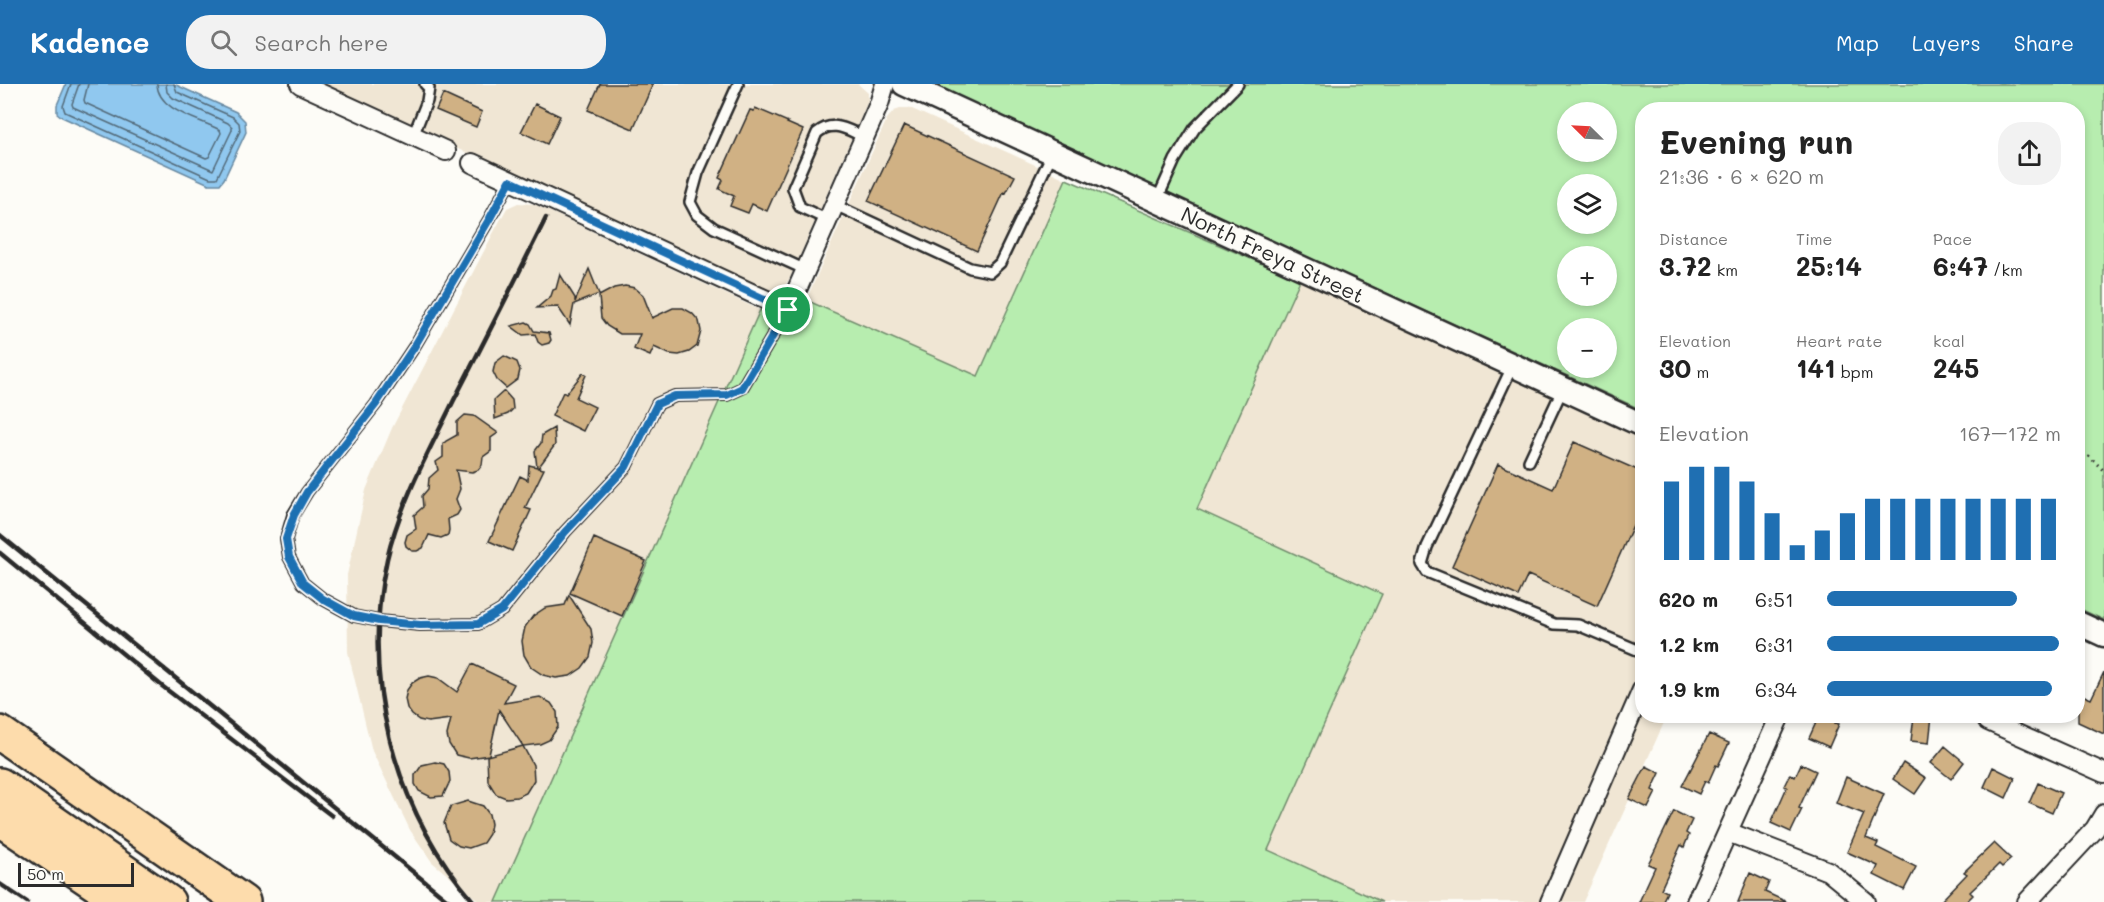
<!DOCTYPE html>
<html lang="en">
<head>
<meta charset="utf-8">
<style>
	body { margin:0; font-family:Mali,sans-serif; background:#f2f2f2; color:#222; height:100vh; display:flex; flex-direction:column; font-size:22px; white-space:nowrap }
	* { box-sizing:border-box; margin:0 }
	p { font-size:20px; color:#767676 }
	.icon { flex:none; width:33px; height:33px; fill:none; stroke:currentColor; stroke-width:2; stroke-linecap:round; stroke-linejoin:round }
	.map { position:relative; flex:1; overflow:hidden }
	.drawer { position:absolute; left:1635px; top:18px; width:450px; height:621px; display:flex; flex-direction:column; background:#fff; border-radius:24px; box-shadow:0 3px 9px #0003 }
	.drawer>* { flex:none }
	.needle { width:39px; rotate:294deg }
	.buttons { position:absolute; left:1557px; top:18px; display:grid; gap:12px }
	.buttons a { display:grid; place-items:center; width:60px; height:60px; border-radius:50%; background:#fff; box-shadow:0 3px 9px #0003; font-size:30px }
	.scale { position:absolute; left:18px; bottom:15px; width:116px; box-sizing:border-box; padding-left:6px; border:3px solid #2b2b2b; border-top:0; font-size:16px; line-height:21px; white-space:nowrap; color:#2b2b2b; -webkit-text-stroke:4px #fdfcf7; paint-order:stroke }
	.pin { position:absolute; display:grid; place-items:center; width:51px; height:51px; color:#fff; margin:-26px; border:3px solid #fff; border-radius:50%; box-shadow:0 2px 6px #0007 }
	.round { display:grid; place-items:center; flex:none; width:63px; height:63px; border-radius:24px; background:#f2f2f2 }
	.head { display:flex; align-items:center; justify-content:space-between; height:102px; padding:0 24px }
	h1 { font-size:33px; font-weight:800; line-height:45px }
	.stats { display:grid; grid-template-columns:repeat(3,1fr); gap:9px; height:102px; padding:6px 24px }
	.stats div { display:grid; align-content:center }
	.stats b { font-size:26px; font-weight:800 }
	.stats small { font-size:16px; font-weight:400 }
	.stats p { font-size:16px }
	.chart { height:168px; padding:12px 24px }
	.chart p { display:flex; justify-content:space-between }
	.chart svg { width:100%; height:108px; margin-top:6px; stroke:#1f6fb2; stroke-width:6 }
	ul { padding:0 24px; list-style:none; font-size:20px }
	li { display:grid; grid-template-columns:96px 72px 1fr; align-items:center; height:45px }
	li i { height:15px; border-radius:8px; background:#1f6fb2 }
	header { display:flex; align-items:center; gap:36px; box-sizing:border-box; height:84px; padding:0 30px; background:#1f6fb2; color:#fff }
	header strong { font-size:28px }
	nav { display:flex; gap:33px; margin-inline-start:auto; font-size:21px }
	.search { width:420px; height:54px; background:#f2f2f2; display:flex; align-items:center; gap:15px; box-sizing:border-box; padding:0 21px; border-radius:24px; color:#767676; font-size:22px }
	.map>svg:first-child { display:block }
	.built { fill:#f0e6d4 }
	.green { fill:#b7edaf; stroke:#718c6d; stroke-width:1.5; fill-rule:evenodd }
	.water { fill:#90c8ef; stroke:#6889a1; stroke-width:1.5 }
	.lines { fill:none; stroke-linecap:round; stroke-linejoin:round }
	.shore { stroke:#536a79; stroke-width:1.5 }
	.building { fill:#d0b184; stroke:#2b2b2b; stroke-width:1.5 }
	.service-casing { stroke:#2b2b2b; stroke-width:14 }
	.minor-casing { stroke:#2b2b2b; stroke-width:22 }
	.tertiary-casing { stroke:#2b2b2b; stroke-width:27 }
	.motorway-casing { stroke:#2b2b2b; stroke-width:38 }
	.path { stroke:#2b2b2b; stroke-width:3; stroke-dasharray:1.5 4.5; stroke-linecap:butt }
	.service { stroke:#fdfcf7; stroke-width:9 }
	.minor { stroke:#fdfcf7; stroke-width:18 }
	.tertiary { stroke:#fdfcf7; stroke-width:22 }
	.motorway { stroke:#fddcac; stroke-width:33 }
	.rail { stroke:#2b2b2b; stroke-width:4.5 }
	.route-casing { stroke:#fff; stroke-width:12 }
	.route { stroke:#1f6fb2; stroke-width:8 }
	.labels { text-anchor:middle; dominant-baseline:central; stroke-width:4.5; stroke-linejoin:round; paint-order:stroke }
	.street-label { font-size:21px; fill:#2b2b2b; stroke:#fdfcf7 }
</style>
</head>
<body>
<header>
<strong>Kadence</strong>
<div class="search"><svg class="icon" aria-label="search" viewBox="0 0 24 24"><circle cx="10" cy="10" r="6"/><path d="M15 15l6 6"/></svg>Search here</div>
<nav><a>Map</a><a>Layers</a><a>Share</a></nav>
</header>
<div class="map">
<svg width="2104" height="818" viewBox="0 0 2104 818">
	<rect width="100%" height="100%" fill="#fdfcf7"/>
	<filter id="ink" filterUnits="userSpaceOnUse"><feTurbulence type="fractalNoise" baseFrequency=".0167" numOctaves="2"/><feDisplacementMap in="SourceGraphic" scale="12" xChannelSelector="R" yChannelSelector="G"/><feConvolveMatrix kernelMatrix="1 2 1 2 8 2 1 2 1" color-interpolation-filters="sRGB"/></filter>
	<g filter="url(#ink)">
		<path class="built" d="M317,0H858L868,9V17L790,194L781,207L768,208Z
			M903,24L912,25L1066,95L978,292L806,216L887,35L894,27Z
			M518,119L534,120L760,226L496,818H480L432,778L410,746L372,667L348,568L347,491L366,406L392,344L496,144L507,124Z
			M1300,196L1642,354V632H1667L1583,818H1382L1268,766L1382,510L1197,425Z"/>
		<path class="green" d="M929,0H2104V536L2078,524V26H1642V326ZM1568,28H1606V68H1568ZM1568,100H1606V140H1568ZM1568,172H1606V212H1568ZM1568,244H1606V284H1568Z
			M1066,95L1300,196L1197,425L1382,510L1268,766L1382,818H496L760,226L795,242L806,216L978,292Z"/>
		<path class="water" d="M66,0H174L236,28L245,37L246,48L224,95L220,100H209L62,33L57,29V21Z"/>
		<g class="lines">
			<path class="shore" d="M71,0L63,22L65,28L210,94H217L240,47L239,39L233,33L177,8L174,0
				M79,0L72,20L73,23L213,86L232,46V43L228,39L173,14L167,8L166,0
				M88,0L84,16L85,19L206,74L209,73L221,49L220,46C200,35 158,27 157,0"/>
		</g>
		<path class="building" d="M600,0H653L633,45L588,26Z
			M443,10L482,28L476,43L436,26Z
			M535,20L560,32L547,60L521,48Z
			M755,24L788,38L787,39L803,46L767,127L752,120L748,129L730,122L734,112L719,105L723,96L719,94L750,26L754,27Z
			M904,41L1015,92L1006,109L1004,108L977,167L868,117Z
			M589,185L599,210L574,220L570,241L558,223L537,224L551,212L553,206L556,205L560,190L575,214V218Z
			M625,202L635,204L643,211L652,234L673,224H683L692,229L699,237L701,247L697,262L689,268L679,271L669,270L654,263L650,272L634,265L640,250H620L607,242L601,234L599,212L614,204Z
			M526,238L530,240L534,247L549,249L551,256L549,259L542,261L538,258L535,250L523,251L511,242Z
			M504,272L517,278L520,286L518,295L506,304L497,296L493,288L495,279Z
			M583,289L586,291L576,314L595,323L583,347L552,332L563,308L566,310Z
			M504,307L512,316L513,325L508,330L495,335L494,316Z
			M465,331L474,332L498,349L491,354V367L483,373L482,381L478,386L472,388L456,386L460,405L456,415L460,426L457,431L448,435L449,446L448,451L441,454L429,451L423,464L417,467H412L406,462L405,458L407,451L416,445L414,431L423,423L422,412L428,405L429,394L438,386L436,378L443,373V360L446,357L457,351V338Z
			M554,344L555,361L538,384L544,385L525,424L531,426L512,467L489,457L520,392L528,396L529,381L537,383L535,367L541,359L542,351Z
			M1574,358L1642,388V421L1597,522L1528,491L1518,512L1452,482L1498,380L1553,405Z
			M594,454L646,477L622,532L570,509Z
			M569,511L591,545L593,559L590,573L582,584L570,592L556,594L543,591L531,583L524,571L522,557L525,543L533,532L545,524L565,521Z
			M472,580L514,600L504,619L540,613L551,619L557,628L558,643L549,656L540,660L523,662L533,681L534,696L526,709L517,713L506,714L496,710L488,697L487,672L523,662L499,626L489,671L469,674L456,671L449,660L447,651L451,635L428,638L419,636L412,631L407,624L405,615L407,606L412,599L420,594L429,592L438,594L457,608Z
			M2104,588V650L2078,638V609L2091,615Z
			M1819,632H1839L1835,639L1839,640L1829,663L1809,654Z
			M1914,632H1932L1929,659L1911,657Z
			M1709,650L1729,659L1718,682L1716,681L1708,699L1705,697L1699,710L1682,702Z
			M1945,662L1964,678L1951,695L1931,679Z
			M435,678L444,680L449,688L450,697L443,712L431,713L419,707L415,700V691L422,681Z
			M1903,679L1926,694L1915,710L1893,695Z
			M1801,680L1816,687L1799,724L1802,725L1791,748L1771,739L1787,703L1784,702L1790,690L1795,693Z
			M1646,682L1660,689L1652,706L1656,708L1648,724L1629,715Z
			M1993,683L2015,694L2006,714L1984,703Z
			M1846,693L1884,710L1866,754L1878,759L1876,763L1916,783L1904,806L1874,791L1878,782L1847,768L1864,730L1836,719Z
			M2038,699L2061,709L2052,729L2029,719Z
			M468,717L483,722L489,730L491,740L489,750L483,759L469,764L459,762L449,755L444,739L451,722Z
			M1674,727L1692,736L1686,749L1689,751L1684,763L1681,761L1661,805L1667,808L1662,818H1639L1655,783L1648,780Z
			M1994,759L2011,775L2002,783L1999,780L1988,791L1970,808L1973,811L1966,818H1940L1967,790L1964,788Z
			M1750,789L1769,798L1765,808L1787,818H1738Z"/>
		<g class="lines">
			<defs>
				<path id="service" d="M738,0L698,89L690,118L697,131L714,144L806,186
					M413,52L427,17L429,4L425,0
					M510,97L490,134L414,263L376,320L307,408L293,431L286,455L289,473L303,499L323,515L354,532L379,537L420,541L478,540L502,526L565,448L626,383L657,320L675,312L727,311L742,304L788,226
					M1157,116L1175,76L1195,44L1238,0
					M835,121L970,184L990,188L1000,179L1052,70
					M828,136L800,123L793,104L817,49C834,35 847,46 865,53
					M1512,283L1427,463L1422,480L1427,488L1554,540L1578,541L1642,568
					M1529,377L1563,304"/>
				<path id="minor" d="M300,0L446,67
					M472,79L788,226L879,20L885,0
					M1988,637L2104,689
					M1728,748L1828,787L1866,818
					M1550,818L1642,606
					M1696,818L1780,632
					M2027,818L2095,745L2104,730"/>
				<path id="tertiary" d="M904,0L1642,341
					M2078,539L2104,551"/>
				<path id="motorway" d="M0,649L243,818
					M0,701L168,818
					M0,735L123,818"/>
			</defs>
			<use href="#service" class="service-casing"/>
			<use href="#minor" class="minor-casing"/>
			<use href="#tertiary" class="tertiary-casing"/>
			<use href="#motorway" class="motorway-casing"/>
			<path class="path" d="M2078,366L2089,372L2104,387"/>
			<use href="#service" class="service"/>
			<use href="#minor" class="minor"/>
			<use href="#tertiary" class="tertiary"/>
			<use href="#motorway" class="motorway"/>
			<path class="rail" d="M0,451L450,818
				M0,469L162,602L332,732
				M0,800L27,818
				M474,818C393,724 360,595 387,475C400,419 429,367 454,316C485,256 516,195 546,134"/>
		</g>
	</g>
	<g class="lines" filter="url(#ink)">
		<defs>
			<path id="route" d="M510,97L788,226L742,304L727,311L675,312L657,320L626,383L565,448L502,526L478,540L420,541L379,537L354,532L323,515L303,499L289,473L286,455L294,431L307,408L376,320L414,263L490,134Z"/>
		</defs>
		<use href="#route" class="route-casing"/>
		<use href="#route" class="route"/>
	</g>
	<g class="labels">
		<g class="street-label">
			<text transform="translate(1273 170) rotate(25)">North Freya Street</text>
		</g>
	</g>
</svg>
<div class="buttons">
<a><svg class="needle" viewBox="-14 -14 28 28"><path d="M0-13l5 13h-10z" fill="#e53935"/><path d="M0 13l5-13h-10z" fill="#767676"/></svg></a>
<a><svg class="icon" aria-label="layers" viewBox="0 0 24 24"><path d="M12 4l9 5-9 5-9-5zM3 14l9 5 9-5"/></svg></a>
<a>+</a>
<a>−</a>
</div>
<div class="scale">50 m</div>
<div class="pin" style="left:788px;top:226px;background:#1e9e55"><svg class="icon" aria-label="arrive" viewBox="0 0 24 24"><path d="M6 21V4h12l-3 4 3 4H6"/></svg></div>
<section class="drawer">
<div class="head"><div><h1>Evening run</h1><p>21:36 · 6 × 620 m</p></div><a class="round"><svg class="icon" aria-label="share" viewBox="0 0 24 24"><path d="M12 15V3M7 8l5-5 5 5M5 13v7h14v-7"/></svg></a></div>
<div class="stats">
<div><p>Distance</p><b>3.72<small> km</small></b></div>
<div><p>Time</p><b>25:14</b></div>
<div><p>Pace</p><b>6:47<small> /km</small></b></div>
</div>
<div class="stats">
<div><p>Elevation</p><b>30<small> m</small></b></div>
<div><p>Heart rate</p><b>141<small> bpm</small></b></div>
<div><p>kcal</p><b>245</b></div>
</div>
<div class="chart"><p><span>Elevation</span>167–172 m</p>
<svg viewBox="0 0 160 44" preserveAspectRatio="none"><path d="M5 44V12M15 44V6M25 44V6M35 44V12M45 44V25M55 44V38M65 44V32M75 44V25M85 44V19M95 44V19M105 44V19M115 44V19M125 44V19M135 44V19M145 44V19M155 44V19"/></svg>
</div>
<ul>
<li><b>620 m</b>6:51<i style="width:81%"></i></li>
<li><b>1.2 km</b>6:31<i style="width:99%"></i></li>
<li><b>1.9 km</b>6:34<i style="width:96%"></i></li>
</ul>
</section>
</div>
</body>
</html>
